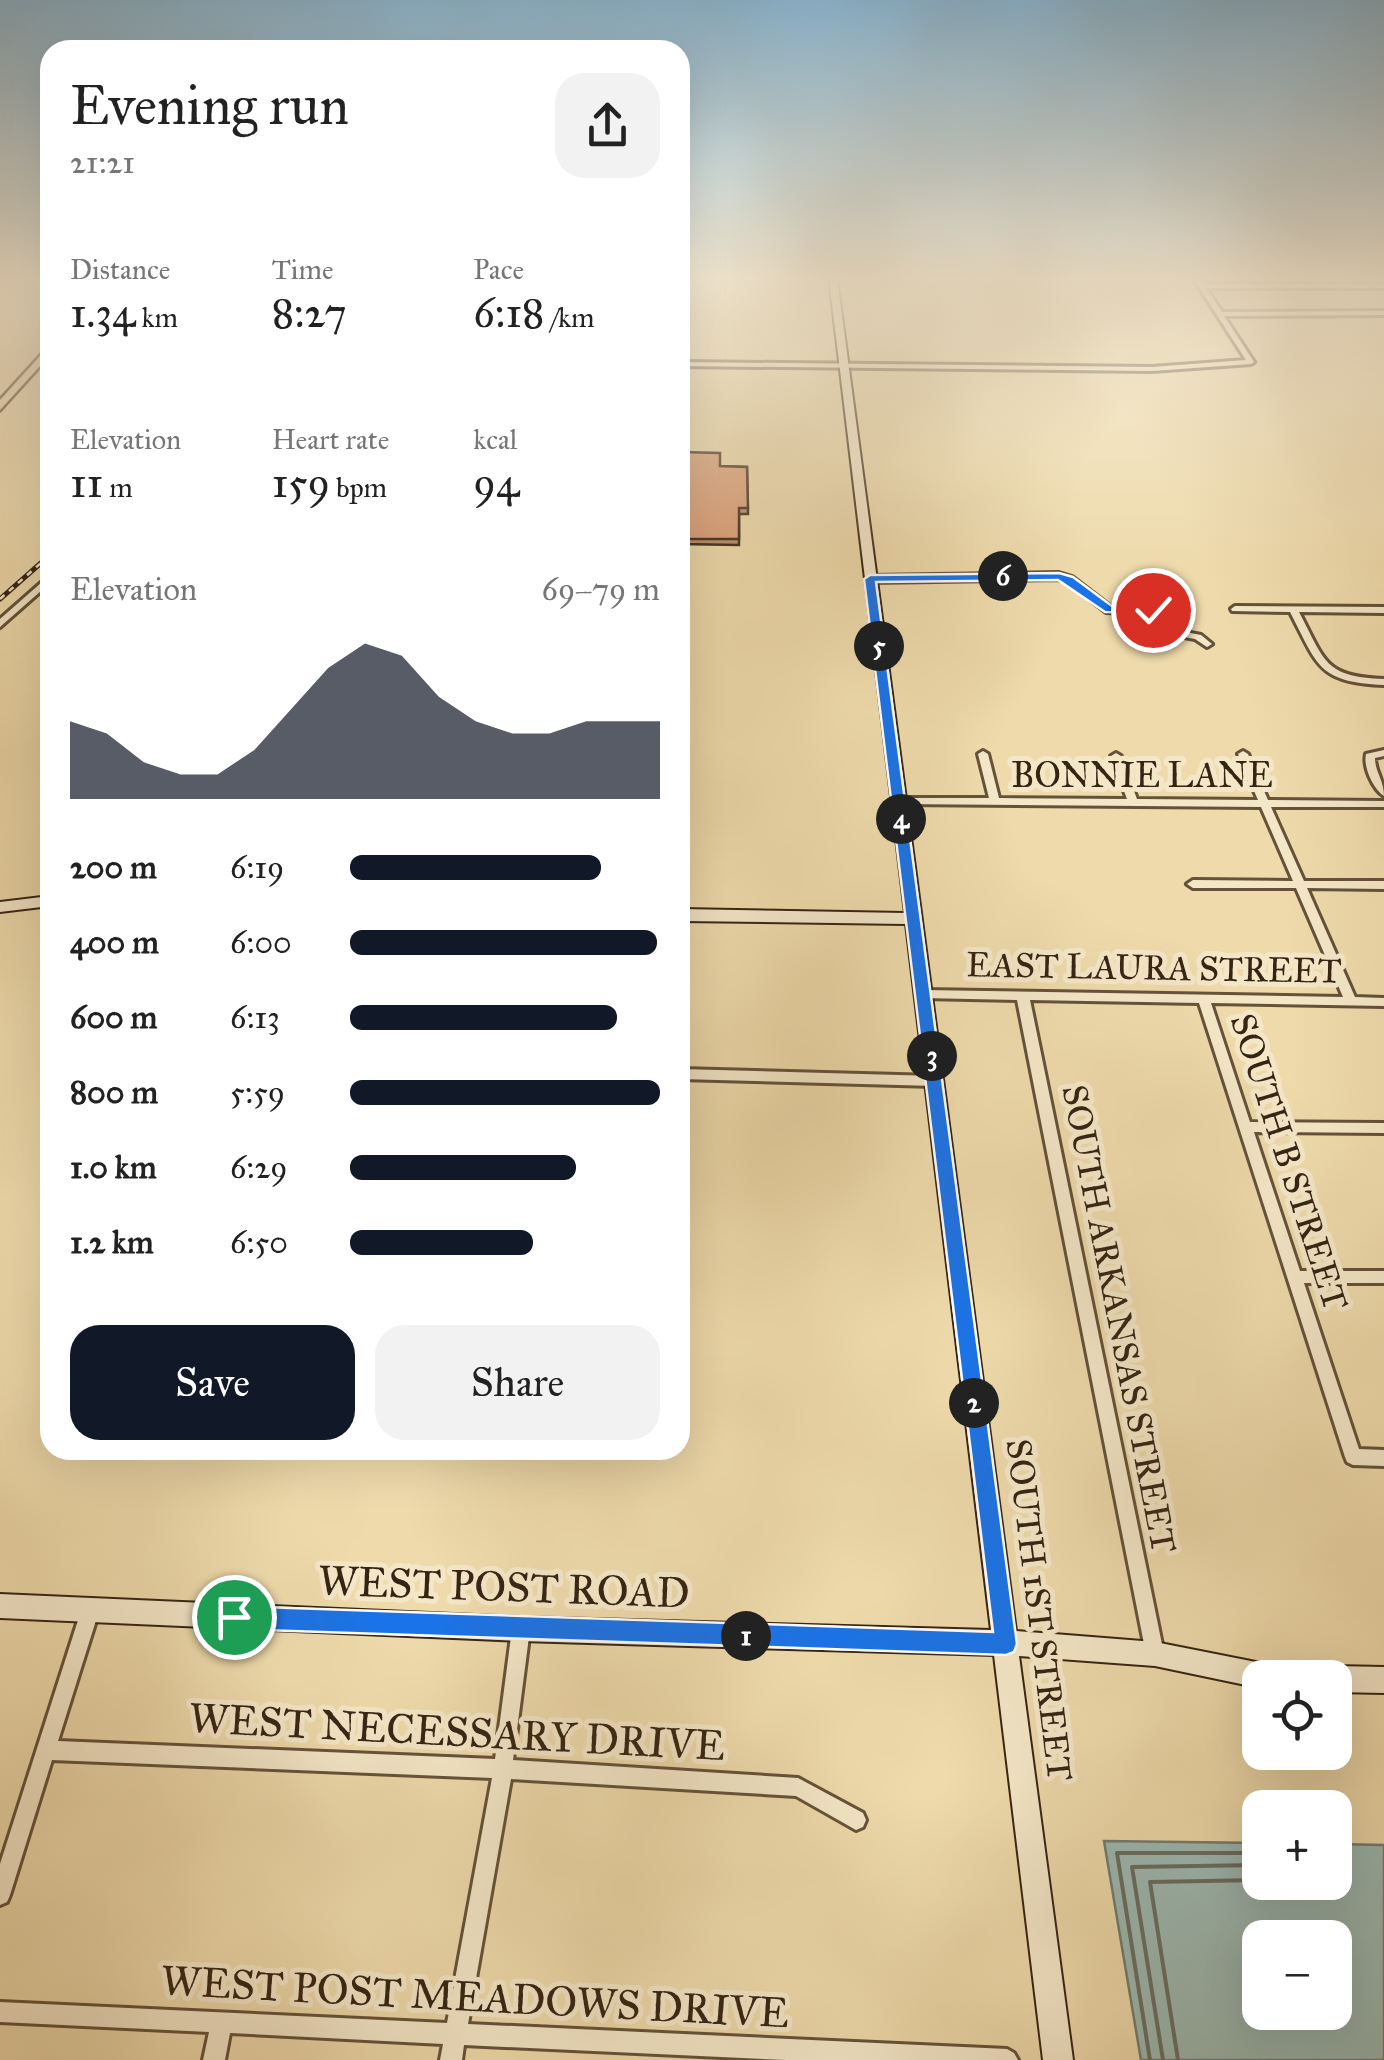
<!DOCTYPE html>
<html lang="en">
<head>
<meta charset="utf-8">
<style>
	body { margin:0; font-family:"IM FELL Great Primer",serif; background:#f2f2f2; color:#222; height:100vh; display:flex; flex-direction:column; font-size:38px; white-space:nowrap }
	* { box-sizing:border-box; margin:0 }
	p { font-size:32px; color:#767676 }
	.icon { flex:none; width:55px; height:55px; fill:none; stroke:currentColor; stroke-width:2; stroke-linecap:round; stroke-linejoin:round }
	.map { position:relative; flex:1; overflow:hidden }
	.details { position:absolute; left:40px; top:40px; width:650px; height:1420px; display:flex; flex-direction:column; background:#fff; border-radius:30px; box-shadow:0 10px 40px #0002 }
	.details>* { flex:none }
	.tools { position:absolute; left:1242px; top:1660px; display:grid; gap:20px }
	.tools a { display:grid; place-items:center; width:110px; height:110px; border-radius:20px; background:#fff; box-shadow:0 10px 40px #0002; font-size:50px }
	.pin { position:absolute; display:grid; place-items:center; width:85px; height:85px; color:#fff; margin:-42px; border:5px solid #fff; border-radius:50%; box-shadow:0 2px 10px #0007 }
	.km { position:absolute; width:50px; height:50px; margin:-25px; border-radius:50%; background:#222; color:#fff; font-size:28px; line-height:50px; text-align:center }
	.round { display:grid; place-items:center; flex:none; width:105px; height:105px; border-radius:30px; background:#f2f2f2 }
	.headline { display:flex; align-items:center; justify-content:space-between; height:170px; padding:0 30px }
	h1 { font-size:55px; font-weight:600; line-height:75px }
	.stats { display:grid; grid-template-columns:repeat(3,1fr); gap:15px; height:170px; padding:10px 30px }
	.stats div { display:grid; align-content:center }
	.stats b { font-size:42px; font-weight:600 }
	.stats small { font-size:28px; font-weight:400 }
	.stats p { font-size:28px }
	.chart { height:280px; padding:20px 30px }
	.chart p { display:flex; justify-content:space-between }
	.chart svg { width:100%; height:180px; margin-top:10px; fill:#111827; opacity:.7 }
	.cta { display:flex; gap:20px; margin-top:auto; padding:20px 30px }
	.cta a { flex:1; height:115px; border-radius:30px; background:#111827; color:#fff; font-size:40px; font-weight:600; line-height:115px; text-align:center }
	.cta a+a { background:#f2f2f2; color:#222 }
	ul { padding:0 30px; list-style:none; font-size:32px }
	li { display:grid; grid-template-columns:160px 120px 1fr; align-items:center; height:75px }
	li i { height:25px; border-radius:12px; background:#111827 }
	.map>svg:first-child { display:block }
	.water { fill:#9cb9b2; stroke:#737d72; stroke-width:2.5; fill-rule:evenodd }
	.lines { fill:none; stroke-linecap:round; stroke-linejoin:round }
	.shore { stroke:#696e62; stroke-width:4 }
	.street-casing { stroke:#645239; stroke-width:6 }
	.secondary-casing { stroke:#362413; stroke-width:4 }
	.primary-casing { stroke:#362413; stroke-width:5 }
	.street { fill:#f4e7c8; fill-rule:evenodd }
	.secondary { fill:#f4e7c8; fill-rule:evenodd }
	.primary { fill:#eedaab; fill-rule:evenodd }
	.rail-casing { stroke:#362413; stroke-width:5 }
	.rail { stroke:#f4e7c8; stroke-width:2.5; stroke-dasharray:6; stroke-linecap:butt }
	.wall { fill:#bc8664; stroke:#362413; stroke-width:2.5 }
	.building { fill:#db9c74; stroke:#362413; stroke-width:2.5 }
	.route { fill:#1a73e8; stroke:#fff; stroke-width:2.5 }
	.labels { text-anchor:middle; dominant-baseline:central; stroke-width:10; stroke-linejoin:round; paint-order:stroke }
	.street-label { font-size:35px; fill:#362413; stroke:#f4e7c8 }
	.near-street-label { font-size:42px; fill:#362413; stroke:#f4e7c8 }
</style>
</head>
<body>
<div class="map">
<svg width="1384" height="2060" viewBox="0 0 1384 2060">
	<rect width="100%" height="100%" fill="#eedaab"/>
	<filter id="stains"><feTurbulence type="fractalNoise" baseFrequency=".002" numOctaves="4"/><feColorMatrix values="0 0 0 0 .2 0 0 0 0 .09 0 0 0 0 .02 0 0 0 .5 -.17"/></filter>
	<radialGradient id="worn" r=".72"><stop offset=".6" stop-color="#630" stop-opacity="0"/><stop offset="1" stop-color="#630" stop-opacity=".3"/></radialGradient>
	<path class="water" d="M1104,1841L1260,1843V1882H1335V1844L1384,1845V2060H1141ZM1260,1938H1335V2012H1260Z"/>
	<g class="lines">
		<path class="shore" d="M1150,2060L1117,1853H1260
			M1163,2060L1132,1867L1260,1865
			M1178,2060L1150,1882L1260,1880"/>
		<defs>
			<path id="street" d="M1193,278H1199L1203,284H1384V288H1206L1222,312L1384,311V315L1224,316L1254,362L1251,364L1152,371L680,366V362L1152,367L1246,360Z
				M1059,573L1072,577L1111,607L1163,609L1170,629L1201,635L1212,644L1207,647L1195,639L1163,633L1156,614L1106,612L1066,581L1058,579L870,582L866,579L870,576Z
				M50,575V583L0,627V619Z
				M1235,606L1384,607V613L1299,612C1325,661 1324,677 1384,679V685C1318,682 1318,666 1290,612L1232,611L1231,609Z
				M1384,750V756L1375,758C1375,772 1384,780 1384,796C1373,789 1363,767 1366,754Z
				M983,751L988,754L999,798L1127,799L1111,756L1116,753L1121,756L1137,799L1258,800L1238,754L1243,751L1248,754L1268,800L1384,801V807H1271L1304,881H1384V889L1307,888L1355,997L1384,998V1006L1211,1003L1250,1122L1384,1123V1133L1254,1132L1300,1271H1384V1283H1304L1359,1449L1384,1450V1466L1353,1465L1347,1462L1345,1457L1199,1003L1030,1000L1164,1654L1161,1660L1155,1663L1149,1660L1146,1654L1017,1000L923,998L917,994L923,990L1343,997L1296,888H1193L1187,884L1193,880L1293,881L1261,807L899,804L894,801L899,798H989L978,754Z
				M680,1069L935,1076L940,1077L941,1081L940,1085L935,1086L680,1079Z
				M90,1602L96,1605L99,1611L58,1741L495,1759L512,1629L515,1623L521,1620L527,1623L530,1629L513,1760L798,1778L863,1813L866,1820L863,1827L856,1830L796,1796L511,1779L468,2024L1007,2049L1014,2053L1018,2060H786L464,2045L462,2060H440L443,2044L230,2033L225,2060H203L209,2032L0,2022V2002L447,2023L492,1778L52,1760L10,1895L7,1902L0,1905V1864L81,1611L84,1605Z"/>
			<path id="secondary" d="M829,278H837L1016,1631L1155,1642L1271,1665L1280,1669L1283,1678H1260V1688L1155,1666L1019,1656L1073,2060H1043L994,1655L521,1641L0,1618V1594L521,1617L991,1630L906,924L680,921V909L905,913Z
				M50,896V906L0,912V902Z
				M1335,1666L1384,1667V1693L1335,1692V1678H1323L1326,1670Z"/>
			<path id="primary" d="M50,345V355L0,410V400Z"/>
		</defs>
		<use href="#street" class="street-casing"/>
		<use href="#secondary" class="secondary-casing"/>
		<use href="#primary" class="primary-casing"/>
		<use href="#street" class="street"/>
		<use href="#secondary" class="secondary"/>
		<use href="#primary" class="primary"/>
		<defs>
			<path id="rail" d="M0,599L50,555"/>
		</defs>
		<use href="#rail" class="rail-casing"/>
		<use href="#rail" class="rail"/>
	</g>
	<path class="wall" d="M680,452L720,466L747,467L748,514H739V545L680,544Z"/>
	<path class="building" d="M680,452L720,453V466L747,467L748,508H739V539H680Z"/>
	<linearGradient id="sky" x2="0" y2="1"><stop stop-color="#89b6d2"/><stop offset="0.49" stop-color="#f7eed9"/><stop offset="1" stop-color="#f7eed9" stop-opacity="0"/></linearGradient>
	<rect width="1384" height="566" fill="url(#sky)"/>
	<path class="route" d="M1059,573L1073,577L1112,606H1153L1159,610L1153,613L1105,612L1058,580L876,582L1017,1644L1014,1652L1006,1655L234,1629L226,1625L223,1617L226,1609L234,1606L993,1632L864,579L870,575Z"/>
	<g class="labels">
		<g class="street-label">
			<text x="1142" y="775">BONNIE LANE</text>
			<text transform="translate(1154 968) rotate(1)">EAST LAURA STREET</text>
			<text transform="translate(1289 1162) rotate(72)">SOUTH B STREET</text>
			<text transform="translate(1119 1319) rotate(79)">SOUTH ARKANSAS STREET</text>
			<text transform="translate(1039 1610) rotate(83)">SOUTH 1ST STREET</text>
		</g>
		<g class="near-street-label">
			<text transform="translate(504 1587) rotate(2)">WEST POST ROAD</text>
			<text transform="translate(457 1732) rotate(3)">WEST NECESSARY DRIVE</text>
			<text transform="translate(475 1997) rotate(3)">WEST POST MEADOWS DRIVE</text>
		</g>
	</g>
	<rect width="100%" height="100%" filter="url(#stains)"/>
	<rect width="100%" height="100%" fill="url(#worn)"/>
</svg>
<div class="tools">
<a><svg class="icon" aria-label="locate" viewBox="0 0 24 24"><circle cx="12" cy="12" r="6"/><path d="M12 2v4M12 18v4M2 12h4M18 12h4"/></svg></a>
<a>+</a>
<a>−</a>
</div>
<div class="pin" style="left:234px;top:1617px;background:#1e9e55"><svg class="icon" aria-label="arrive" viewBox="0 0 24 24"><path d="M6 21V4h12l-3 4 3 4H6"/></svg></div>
<div class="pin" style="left:1153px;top:610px;background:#d93025"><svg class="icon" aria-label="check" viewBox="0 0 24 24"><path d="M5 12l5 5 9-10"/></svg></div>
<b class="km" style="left:746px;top:1636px">1</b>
<b class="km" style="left:974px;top:1403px">2</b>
<b class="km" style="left:932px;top:1056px">3</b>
<b class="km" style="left:901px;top:819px">4</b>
<b class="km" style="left:879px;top:646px">5</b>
<b class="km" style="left:1003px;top:576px">6</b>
<section class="details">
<div class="headline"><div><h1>Evening run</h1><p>21:21</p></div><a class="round"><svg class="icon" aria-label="share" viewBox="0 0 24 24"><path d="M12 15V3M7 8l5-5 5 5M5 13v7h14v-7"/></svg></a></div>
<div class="stats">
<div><p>Distance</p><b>1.34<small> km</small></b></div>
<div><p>Time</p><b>8:27</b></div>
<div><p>Pace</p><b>6:18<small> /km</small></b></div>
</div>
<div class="stats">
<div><p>Elevation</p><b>11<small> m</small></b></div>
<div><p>Heart rate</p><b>159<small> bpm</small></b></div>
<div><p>kcal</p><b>94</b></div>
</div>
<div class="chart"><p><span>Elevation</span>69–79 m</p>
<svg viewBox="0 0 160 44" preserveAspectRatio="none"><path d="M0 44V25L10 28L20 35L30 38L40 38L50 32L60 22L70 12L80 6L90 9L100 19L110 25L120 28L130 28L140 25L150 25L160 25V44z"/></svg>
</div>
<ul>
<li><b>200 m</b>6:19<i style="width:81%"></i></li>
<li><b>400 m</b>6:00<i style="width:99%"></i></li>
<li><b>600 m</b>6:13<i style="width:86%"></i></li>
<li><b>800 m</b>5:59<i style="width:100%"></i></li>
<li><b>1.0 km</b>6:29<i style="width:73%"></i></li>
<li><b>1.2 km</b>6:50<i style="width:59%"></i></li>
</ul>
<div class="cta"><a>Save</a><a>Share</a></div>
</section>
</div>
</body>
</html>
